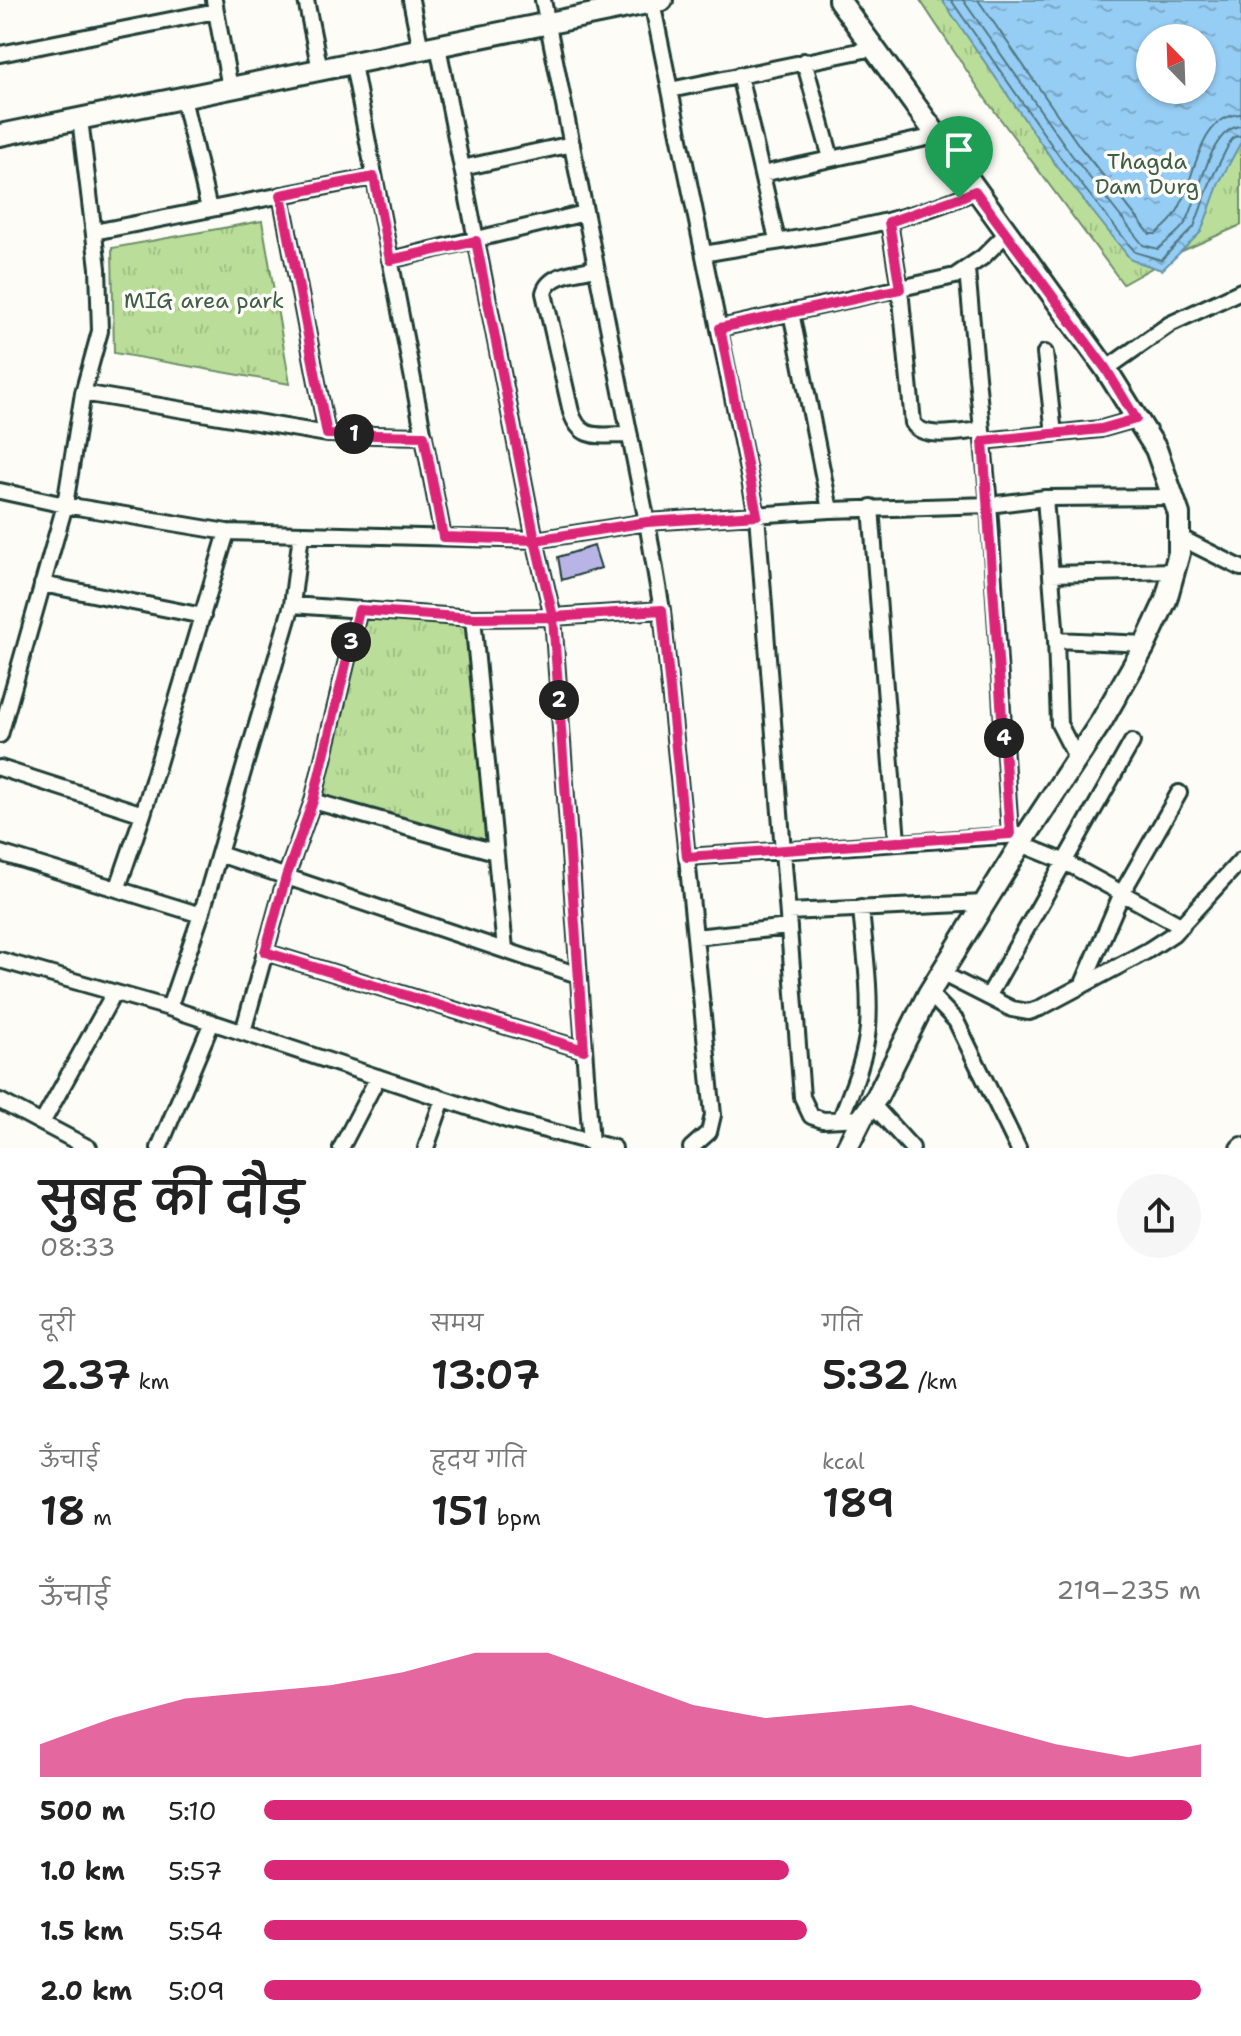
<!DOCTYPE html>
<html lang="hi">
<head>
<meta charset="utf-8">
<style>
	body { margin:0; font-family:"Shantell Sans","Playpen Sans Deva",sans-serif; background:#f6f6f6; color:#222; height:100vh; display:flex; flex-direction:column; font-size:30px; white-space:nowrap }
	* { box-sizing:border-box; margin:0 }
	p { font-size:26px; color:#767676 }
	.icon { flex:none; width:44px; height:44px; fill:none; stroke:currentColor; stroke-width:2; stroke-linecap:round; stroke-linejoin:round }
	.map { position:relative; height:1148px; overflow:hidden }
	.details { display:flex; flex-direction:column; background:#fff; flex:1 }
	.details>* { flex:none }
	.needle { width:52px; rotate:337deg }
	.fabs { position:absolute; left:1136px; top:24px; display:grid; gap:16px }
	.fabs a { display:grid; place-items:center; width:80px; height:80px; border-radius:50%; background:#fff; box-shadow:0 2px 6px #0004; font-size:40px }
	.pin { position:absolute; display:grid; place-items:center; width:68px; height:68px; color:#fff; margin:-82px -34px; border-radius:50% 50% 50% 0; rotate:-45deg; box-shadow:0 0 8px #0007 }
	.pin .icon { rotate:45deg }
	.km { position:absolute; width:40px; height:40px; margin:-20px; border-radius:50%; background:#222; color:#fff; font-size:22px; line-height:40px; text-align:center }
	.round { display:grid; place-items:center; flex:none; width:84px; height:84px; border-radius:42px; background:#f6f6f6 }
	.head { display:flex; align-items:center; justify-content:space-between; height:136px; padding:0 40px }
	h1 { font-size:44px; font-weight:600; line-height:60px }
	.figures { display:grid; grid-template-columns:repeat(3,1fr); gap:12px; height:136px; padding:8px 40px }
	.figures div { display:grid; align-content:center }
	.figures b { font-size:40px; font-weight:600 }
	.figures small { font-size:22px; font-weight:400 }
	.figures p { font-size:22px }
	.chart { height:224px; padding:16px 40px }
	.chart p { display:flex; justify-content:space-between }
	.chart svg { width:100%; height:144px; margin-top:8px; fill:#db2777; opacity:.7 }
	ul { padding:0 40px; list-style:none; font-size:26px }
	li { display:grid; grid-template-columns:128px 96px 1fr; align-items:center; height:60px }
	li i { height:20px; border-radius:10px; background:#db2777 }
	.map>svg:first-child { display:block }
	.park { fill:url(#park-tufts); stroke:#6c8e66; stroke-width:2; fill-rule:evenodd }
	.water { fill:url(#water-ripples); stroke:#6693a8; stroke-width:2; fill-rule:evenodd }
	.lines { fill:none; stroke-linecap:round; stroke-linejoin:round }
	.shore { stroke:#4f7781; stroke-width:2 }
	.building { fill:#b8b4e6; stroke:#1f3d34; stroke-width:2 }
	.street-casing { stroke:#1f3d34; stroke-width:20 }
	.secondary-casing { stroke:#1f3d34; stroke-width:26 }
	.street { stroke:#fdfcf7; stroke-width:14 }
	.secondary { stroke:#fdfcf7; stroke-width:20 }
	.route-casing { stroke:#fff; stroke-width:16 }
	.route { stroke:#db2777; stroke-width:10 }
	.labels { text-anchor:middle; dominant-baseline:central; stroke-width:7; stroke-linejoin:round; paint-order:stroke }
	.park-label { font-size:22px; fill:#3e5d48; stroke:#fdfcf7 }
</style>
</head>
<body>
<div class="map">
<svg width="1241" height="1148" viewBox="0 0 1241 1148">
	<defs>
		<pattern id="park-tufts" width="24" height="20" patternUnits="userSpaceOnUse" patternTransform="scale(2)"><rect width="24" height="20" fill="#bade99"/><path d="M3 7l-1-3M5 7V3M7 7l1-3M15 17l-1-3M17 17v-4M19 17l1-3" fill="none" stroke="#9fbf84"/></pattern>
		<pattern id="water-ripples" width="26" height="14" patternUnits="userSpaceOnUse" patternTransform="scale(2)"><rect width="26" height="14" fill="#96cdf5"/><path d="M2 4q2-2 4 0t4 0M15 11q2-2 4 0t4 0" fill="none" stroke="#7aa8c7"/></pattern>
	</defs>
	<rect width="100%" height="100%" fill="#fdfcf7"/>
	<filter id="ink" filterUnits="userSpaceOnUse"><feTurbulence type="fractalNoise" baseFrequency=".0125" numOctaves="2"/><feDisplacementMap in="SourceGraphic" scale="16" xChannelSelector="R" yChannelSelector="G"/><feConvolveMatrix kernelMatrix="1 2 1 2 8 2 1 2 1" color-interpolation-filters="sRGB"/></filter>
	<g filter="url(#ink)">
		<path class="park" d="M920,0H1241V225L1182,251L1123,284L987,101ZM1150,38H1202V90H1150Z
			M262,221L290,384L114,353L112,248Z
			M359,610L473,618L495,852L313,801Z"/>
		<path class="water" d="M942,0H1241V142L1219,183L1201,232L1162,270L1131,260L1056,165ZM1150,38H1202V90H1150Z"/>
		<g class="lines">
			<path class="shore" d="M951,0L1062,160L1135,252L1161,260L1194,227L1211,180L1230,142L1234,137L1241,136
				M963,0L1071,154L1143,245L1158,249C1167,241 1180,232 1186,222C1200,198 1208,128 1241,126
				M978,0L1080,147L1150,234H1156C1162,229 1170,223 1174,216C1195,188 1195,116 1241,114"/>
		</g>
		<path class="building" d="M594,546L601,568L562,580L558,557Z"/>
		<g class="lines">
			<defs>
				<path id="street" d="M214,0L230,88
					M306,0L320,70
					M411,0L421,50
					M543,0L647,522L662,610L713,1115L709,1132L691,1148
					M652,2L757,515L802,1097L811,1116L823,1120L862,1118
					M438,46L535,540L553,617L591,1144
					M0,54L216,11
					M804,61L831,158
					M353,64L443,537
					M739,75L777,240
					M670,90L874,48
					M183,98L209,209
					M462,168L572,144
					M762,174L936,136
					M281,195L327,434
					M889,222L900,289L913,423C924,441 963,431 982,430
					M94,232L374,177
					M704,254C795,237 890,230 975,191
					M390,260L585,213
					M596,268C579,272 549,273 544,293L571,412C581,443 601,434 630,435
					M967,270L989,505L1010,834
					M791,312L830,510
					M720,328L955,276L983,257L1006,234
					M1045,353L1054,434
					M1106,369L1170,324L1241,291
					M83,393L327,434L424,436
					M983,441L1101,429L1136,419
					M0,491L65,505L227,532L535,540L647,522L830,510L989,505L1045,498L1174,497
					M1045,498L1056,640L1059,724L1077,759
					M871,507L897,842
					M1179,537L1241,568
					M1051,574L1174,571
					M42,584L203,616
					M292,605L301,534
					M473,618L505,949
					M1056,640L1146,644
					M0,735L65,505L83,393L100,331L98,268L80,119
					M0,768L143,814
					M313,801L495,852
					M1021,844L1063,861L1182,926
					M0,853L201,915
					M219,854L578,975
					M687,857L1018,835
					M118,887L143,814L227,532
					M788,912L984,903
					M695,937L789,927
					M265,952L584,1050
					M0,960L169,1008L507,1120L614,1148
					M941,973L1012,1009L1029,1012L1040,1008L1147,951L1173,934L1241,860
					M1082,986L1122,893L1179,793
					M929,993L956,1021L1018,1148
					M989,995L1132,742
					M169,1008L201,915L292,605L473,618L553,617L662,610
					M243,1032L286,877L313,801L359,610
					M0,1101L89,1148
					M872,1104L912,1148
					M841,1118C852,1089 865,1060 868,1028C871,988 864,947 861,908
					M42,1123L114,993
					M159,1148L212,1022
					M341,1148L378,1077
					M426,1148L443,1099
					M1238,1148L1241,1145"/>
				<path id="secondary" d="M839,0L1106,369L1156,449L1179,514V553L1166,600L1144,647L1101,722L1026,836L929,993L877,1097L862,1118L847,1148
					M0,135L662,0"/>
			</defs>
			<use href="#street" class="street-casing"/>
			<use href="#secondary" class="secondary-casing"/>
			<use href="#street" class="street"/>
			<use href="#secondary" class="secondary"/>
		</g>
	</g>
	<g class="lines" filter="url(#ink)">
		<defs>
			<path id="route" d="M959,198L889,222L900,289L720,328L757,515L647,522L535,540L443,537L424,436L327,434L281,195L374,177L390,260L476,241L535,540L553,617L584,1050L265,952L286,877L313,801L359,610L473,618L553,617L662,610L687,857L1010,834L983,441L1101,429L1136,419L1106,369L975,191L959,198"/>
		</defs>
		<use href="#route" class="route-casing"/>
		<use href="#route" class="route"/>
	</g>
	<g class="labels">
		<g class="park-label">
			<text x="1147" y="161">Thagda<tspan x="1147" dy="25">Dam Durg</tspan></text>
			<text x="204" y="300">MIG area park</text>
		</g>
	</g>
</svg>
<div class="fabs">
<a><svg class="needle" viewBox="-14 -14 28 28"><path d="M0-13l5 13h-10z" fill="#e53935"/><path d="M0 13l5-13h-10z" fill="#767676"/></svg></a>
</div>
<div class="pin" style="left:959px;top:198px;background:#1e9e55"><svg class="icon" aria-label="arrive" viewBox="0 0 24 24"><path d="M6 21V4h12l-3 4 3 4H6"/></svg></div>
<b class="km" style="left:354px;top:434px">1</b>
<b class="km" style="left:559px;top:700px">2</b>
<b class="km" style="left:351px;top:642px">3</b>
<b class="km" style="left:1004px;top:738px">4</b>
</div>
<section class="details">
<div class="head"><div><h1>सुबह की दौड़</h1><p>08:33</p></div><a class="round"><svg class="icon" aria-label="share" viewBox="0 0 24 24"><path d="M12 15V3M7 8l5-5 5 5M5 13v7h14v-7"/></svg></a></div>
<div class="figures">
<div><p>दूरी</p><b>2.37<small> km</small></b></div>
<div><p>समय</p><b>13:07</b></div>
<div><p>गति</p><b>5:32<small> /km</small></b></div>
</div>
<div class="figures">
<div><p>ऊँचाई</p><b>18<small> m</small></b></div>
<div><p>हृदय गति</p><b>151<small> bpm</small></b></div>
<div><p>kcal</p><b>189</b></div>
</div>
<div class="chart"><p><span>ऊँचाई</span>219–235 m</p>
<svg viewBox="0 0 160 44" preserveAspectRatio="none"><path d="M0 44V34L10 26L20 20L30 18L40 16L50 12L60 6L70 6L80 14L90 22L100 26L110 24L120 22L130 28L140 34L150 38L160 34V44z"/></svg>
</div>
<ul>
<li><b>500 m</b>5:10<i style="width:99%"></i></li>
<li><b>1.0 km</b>5:57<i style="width:56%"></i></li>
<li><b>1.5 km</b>5:54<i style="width:58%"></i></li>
<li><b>2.0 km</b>5:09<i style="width:100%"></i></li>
</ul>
</section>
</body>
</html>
